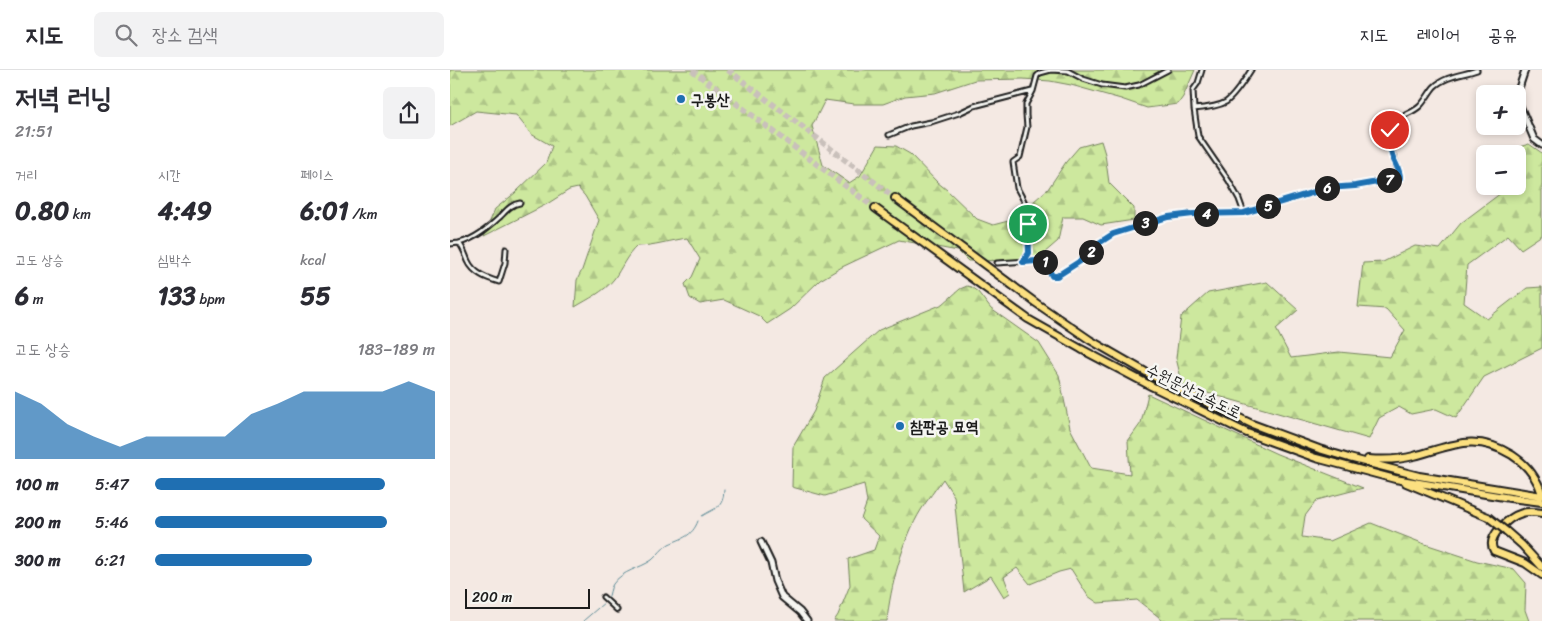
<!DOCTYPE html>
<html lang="ko">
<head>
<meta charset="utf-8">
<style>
	body { margin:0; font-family:Sriracha,"Poor Story",sans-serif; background:#f2f2f3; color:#2b2b33; height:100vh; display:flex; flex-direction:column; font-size:19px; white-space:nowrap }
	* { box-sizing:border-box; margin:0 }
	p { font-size:16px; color:#7c7c81 }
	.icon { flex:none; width:28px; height:28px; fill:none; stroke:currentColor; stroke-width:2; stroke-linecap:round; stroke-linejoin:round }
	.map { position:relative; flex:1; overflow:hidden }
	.sheet { display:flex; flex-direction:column; background:#fff; width:450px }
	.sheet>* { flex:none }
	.tools { position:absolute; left:1026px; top:15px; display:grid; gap:10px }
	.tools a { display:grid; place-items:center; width:50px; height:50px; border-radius:8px; background:#fff; box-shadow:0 2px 8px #0003; font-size:25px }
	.scale { position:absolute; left:15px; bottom:12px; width:125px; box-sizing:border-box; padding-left:5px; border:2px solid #1c1c1c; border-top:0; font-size:14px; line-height:18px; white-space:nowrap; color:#1c1c1c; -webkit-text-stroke:4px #f6f6f2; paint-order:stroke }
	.pin { position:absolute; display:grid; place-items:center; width:42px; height:42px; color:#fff; margin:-21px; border:2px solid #fff; border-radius:50%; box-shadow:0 1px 5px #0007 }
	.km { position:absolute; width:25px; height:25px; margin:-12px; border-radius:50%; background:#222; color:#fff; font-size:14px; line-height:25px; text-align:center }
	.round { display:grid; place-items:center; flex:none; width:52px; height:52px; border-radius:8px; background:#f2f2f3 }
	.summary { display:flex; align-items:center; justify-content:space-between; height:85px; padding:0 15px }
	h1 { font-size:28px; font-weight:700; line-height:38px }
	.stats { display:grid; grid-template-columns:repeat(3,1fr); gap:8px; height:85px; padding:5px 15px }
	.stats div { display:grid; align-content:center }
	.stats b { font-size:25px; font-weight:700 }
	.stats small { font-size:14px; font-weight:400 }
	.stats p { font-size:14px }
	.chart { height:140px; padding:10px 15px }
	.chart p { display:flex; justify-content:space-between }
	.chart svg { width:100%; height:90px; margin-top:5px; fill:#1f6fb2; opacity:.7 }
	ul { padding:0 15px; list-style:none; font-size:16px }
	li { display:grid; grid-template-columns:80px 60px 1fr; align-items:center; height:38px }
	li i { height:12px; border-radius:6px; background:#1f6fb2 }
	header { display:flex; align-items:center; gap:30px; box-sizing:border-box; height:70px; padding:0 25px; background:#fff; border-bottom:1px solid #e1e1e2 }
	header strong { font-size:24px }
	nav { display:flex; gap:28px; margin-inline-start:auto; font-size:18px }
	.search { width:350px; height:45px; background:#f2f2f3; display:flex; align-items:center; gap:12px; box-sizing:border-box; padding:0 18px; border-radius:8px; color:#7c7c81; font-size:19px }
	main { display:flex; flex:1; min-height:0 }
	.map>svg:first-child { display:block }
	.forest { fill:url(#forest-firs); stroke:#74825d }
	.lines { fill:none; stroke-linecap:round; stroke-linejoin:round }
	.stream { stroke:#5f8d98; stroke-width:1 }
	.highway-tunnel { stroke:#c9c0bb; stroke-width:6; stroke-dasharray:6 3; stroke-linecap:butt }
	.street-casing { stroke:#1c1c1c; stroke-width:7 }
	.secondary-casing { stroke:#1c1c1c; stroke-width:9 }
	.highway-casing { stroke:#1c1c1c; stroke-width:10 }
	.street { stroke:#f6f6f2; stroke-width:3 }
	.secondary { stroke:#f6f6f2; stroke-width:5 }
	.highway { stroke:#fce080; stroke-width:6 }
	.highway-bridge-casing { stroke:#1c1c1c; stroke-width:10; stroke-linecap:butt }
	.highway-bridge { stroke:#fce080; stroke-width:6 }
	.route-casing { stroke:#fff; stroke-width:10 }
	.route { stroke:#1f6fb2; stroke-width:6 }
	.poi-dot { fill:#1f6fb2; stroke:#f6f6f2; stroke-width:2 }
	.labels { text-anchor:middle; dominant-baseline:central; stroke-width:5; stroke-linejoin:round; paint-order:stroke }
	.poi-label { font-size:16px; font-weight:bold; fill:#1c1c1c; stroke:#f6f6f2; text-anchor:start }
	.street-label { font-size:16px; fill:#1c1c1c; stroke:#f6f6f2 }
</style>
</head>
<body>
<header>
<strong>지도</strong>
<div class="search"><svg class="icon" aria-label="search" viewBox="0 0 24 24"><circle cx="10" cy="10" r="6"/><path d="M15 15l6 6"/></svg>장소 검색</div>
<nav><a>지도</a><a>레이어</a><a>공유</a></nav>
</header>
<main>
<section class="sheet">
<div class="summary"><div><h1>저녁 러닝</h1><p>21:51</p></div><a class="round"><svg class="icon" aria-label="share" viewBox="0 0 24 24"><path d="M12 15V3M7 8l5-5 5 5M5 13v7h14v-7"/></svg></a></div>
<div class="stats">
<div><p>거리</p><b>0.80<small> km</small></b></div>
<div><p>시간</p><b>4:49</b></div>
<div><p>페이스</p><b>6:01<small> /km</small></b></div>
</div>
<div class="stats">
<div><p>고도 상승</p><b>6<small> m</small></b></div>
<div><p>심박수</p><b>133<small> bpm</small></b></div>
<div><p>kcal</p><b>55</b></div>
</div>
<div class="chart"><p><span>고도 상승</span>183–189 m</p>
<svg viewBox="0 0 160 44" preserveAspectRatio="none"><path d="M0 44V11L10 17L20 27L30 33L40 38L50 33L60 33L70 33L80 33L90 22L100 17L110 11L120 11L130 11L140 11L150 6L160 11V44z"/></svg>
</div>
<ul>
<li><b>100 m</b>5:47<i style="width:82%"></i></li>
<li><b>200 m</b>5:46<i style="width:83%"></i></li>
<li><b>300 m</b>6:21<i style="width:56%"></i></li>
</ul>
</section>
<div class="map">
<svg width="1092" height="551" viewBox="0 0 1092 551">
	<defs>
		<pattern id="forest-firs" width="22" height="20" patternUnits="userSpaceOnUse" patternTransform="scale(1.25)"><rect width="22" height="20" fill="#cde89e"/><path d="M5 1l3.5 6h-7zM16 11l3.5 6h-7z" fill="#afc688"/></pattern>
	</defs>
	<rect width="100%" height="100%" fill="#f4e9e3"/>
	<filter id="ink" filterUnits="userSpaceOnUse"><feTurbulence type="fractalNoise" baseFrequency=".02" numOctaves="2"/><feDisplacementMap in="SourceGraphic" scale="10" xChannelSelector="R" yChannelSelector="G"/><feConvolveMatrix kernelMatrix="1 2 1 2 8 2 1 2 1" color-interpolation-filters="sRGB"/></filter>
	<g filter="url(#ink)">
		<path class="forest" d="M0,0H745L733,27L728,34L697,38L671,29L621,15L600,11L573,9L525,10L485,23L455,26L433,34H404L375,30L362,56L373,95L399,113L410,106L428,75L446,76L460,84L487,112L497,120L527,149L543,155L562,150L598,119L616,92L629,77L651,71L655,84L659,113L684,138V150L651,155L633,147H613L608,171L586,190L518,191L508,181L449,170L392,197L370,210L340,239L317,254L309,246L274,230L250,234L240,228L235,214L242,207L250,189L237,168C220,170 204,176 187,176C176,186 172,198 164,209C154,222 138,229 125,237L127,210L132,200L149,150L135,126L128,118L119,120L97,134L34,166L45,139L65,123L96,93L102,76L81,64L66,45L26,41L0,56Z
			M1079,74L1092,83V165L1071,179L1058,165L1017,195L1014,233L1037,249L1077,218L1092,217V278L1034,307L1006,348L986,339L961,344L949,337L929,348L919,369L733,316L726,288L731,247L758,223L817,212L848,240L826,259L841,288L889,282L940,287L955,260L936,239L908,237L913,193L933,192L965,176L990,179L1011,153L1051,123L1043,116H1068V84H1058L1059,80Z
			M517,216L521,217L528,222L541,239L589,273L609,305L620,358L641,398L680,404L678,371L691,353L698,324L827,384L913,418L867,430L855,446L852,467L880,471L921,453L972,473L1027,491L1064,499L1076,513L1075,540L1079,551H711L709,547L687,530L648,533L638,526L621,499L609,502L580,514L567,498L554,507L560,523L554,527L541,506L514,522L504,426L493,409C486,419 477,430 471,440C453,469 440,518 437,551H384L388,545L400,515L398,489L424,480L429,466L411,449L417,432L414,414L375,426L342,417L343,377L364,341L375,308L429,260L493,234L510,219Z"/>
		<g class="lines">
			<path class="stream" d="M252,446C266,437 273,439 274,420
				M158,529C160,524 160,519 163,514C173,500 189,499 202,490C208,485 212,478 219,474C232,468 242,467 248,451
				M133,551L155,532"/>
			<path class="highway-tunnel" d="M242,0L425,138
				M278,0L445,128"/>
			<defs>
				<path id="street" d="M752,0L748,13L743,20L744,39C754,38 767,37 776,32C784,26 796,8 801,0
					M744,39L748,66L779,111L789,129L794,143
					M439,65L461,56L481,52L509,43L524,36L582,21
					M9,173C25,169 38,158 50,147C56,141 61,134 70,133
					M0,174L9,173C14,179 15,184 18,191C24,204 37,208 49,212L55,193L56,179
					M573,191L579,183L578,154L575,147L574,131L567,118L563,92L570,87L577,57L576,45V34L583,21L587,6L590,3L601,0L618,1L633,9L652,15L675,18L689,15L718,0
					M547,193L593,190L596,193L602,206H607L635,188L649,173L663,164L717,147L743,144L794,143L878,118L905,116L949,109C950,92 935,78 940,60C944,46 961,45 970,36C975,31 979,23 984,17C995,6 1013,5 1027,0
					M153,527L167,540"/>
				<path id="secondary" d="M1067,24L1075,0
					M1068,31L1084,69L1092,75
					M311,472L321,493L325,511L332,527L350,542L357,551"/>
				<path id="highway" d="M445,128L586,233L640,270L708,309L802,354L869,379L899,388L969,406L1092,426
					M425,138L578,249L631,279L701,316L797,363L866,388L945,409L1060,428L1092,432
					M918,389C933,390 949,390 964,386C1002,376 1024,362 1062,385C1076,394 1087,408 1092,424
					M956,413L1038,447
					M1092,443C1086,442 1078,441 1072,443C1059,447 1035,467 1044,481L1075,493L1092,505
					M1056,461L1072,475L1092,497"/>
			</defs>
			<use href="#street" class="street-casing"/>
			<use href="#secondary" class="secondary-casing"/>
			<use href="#highway" class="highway-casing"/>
			<use href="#street" class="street"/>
			<use href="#secondary" class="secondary"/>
			<use href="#highway" class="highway"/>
			<defs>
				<path id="highway-bridge" d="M1038,447L1056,461"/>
			</defs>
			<use href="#highway-bridge" class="highway-bridge-casing"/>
			<use href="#highway-bridge" class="highway-bridge"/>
		</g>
	</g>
	<g class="lines" filter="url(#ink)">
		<defs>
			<path id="route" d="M578,154L579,183L573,192C594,191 593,186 602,206H607L635,188L649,173L663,164L718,147L743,144L794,143L878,118L905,116L950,108C950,99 945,94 942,85C940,77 940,68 940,60"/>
		</defs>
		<use href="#route" class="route-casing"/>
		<use href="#route" class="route"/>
	</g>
	<g class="poi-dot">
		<circle cx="231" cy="29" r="5"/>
		<circle cx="450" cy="356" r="5"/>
	</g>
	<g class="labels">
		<g class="poi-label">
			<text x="241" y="29">구봉산</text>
			<text x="460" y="356">참판공 묘역</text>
		</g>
		<g class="street-label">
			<text transform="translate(744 321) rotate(26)">수원문산고속도로</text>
		</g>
	</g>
</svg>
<div class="tools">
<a>+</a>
<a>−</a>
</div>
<div class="scale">200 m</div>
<div class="pin" style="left:578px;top:154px;background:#1e9e55"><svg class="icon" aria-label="arrive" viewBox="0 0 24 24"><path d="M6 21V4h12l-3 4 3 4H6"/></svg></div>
<div class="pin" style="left:940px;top:60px;background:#d93025"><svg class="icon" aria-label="check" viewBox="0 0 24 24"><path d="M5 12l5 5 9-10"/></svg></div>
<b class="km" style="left:595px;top:192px">1</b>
<b class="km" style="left:641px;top:182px">2</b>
<b class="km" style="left:695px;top:153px">3</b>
<b class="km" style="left:756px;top:144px">4</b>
<b class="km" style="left:818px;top:136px">5</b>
<b class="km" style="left:877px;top:118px">6</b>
<b class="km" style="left:939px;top:110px">7</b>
</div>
</main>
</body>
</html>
